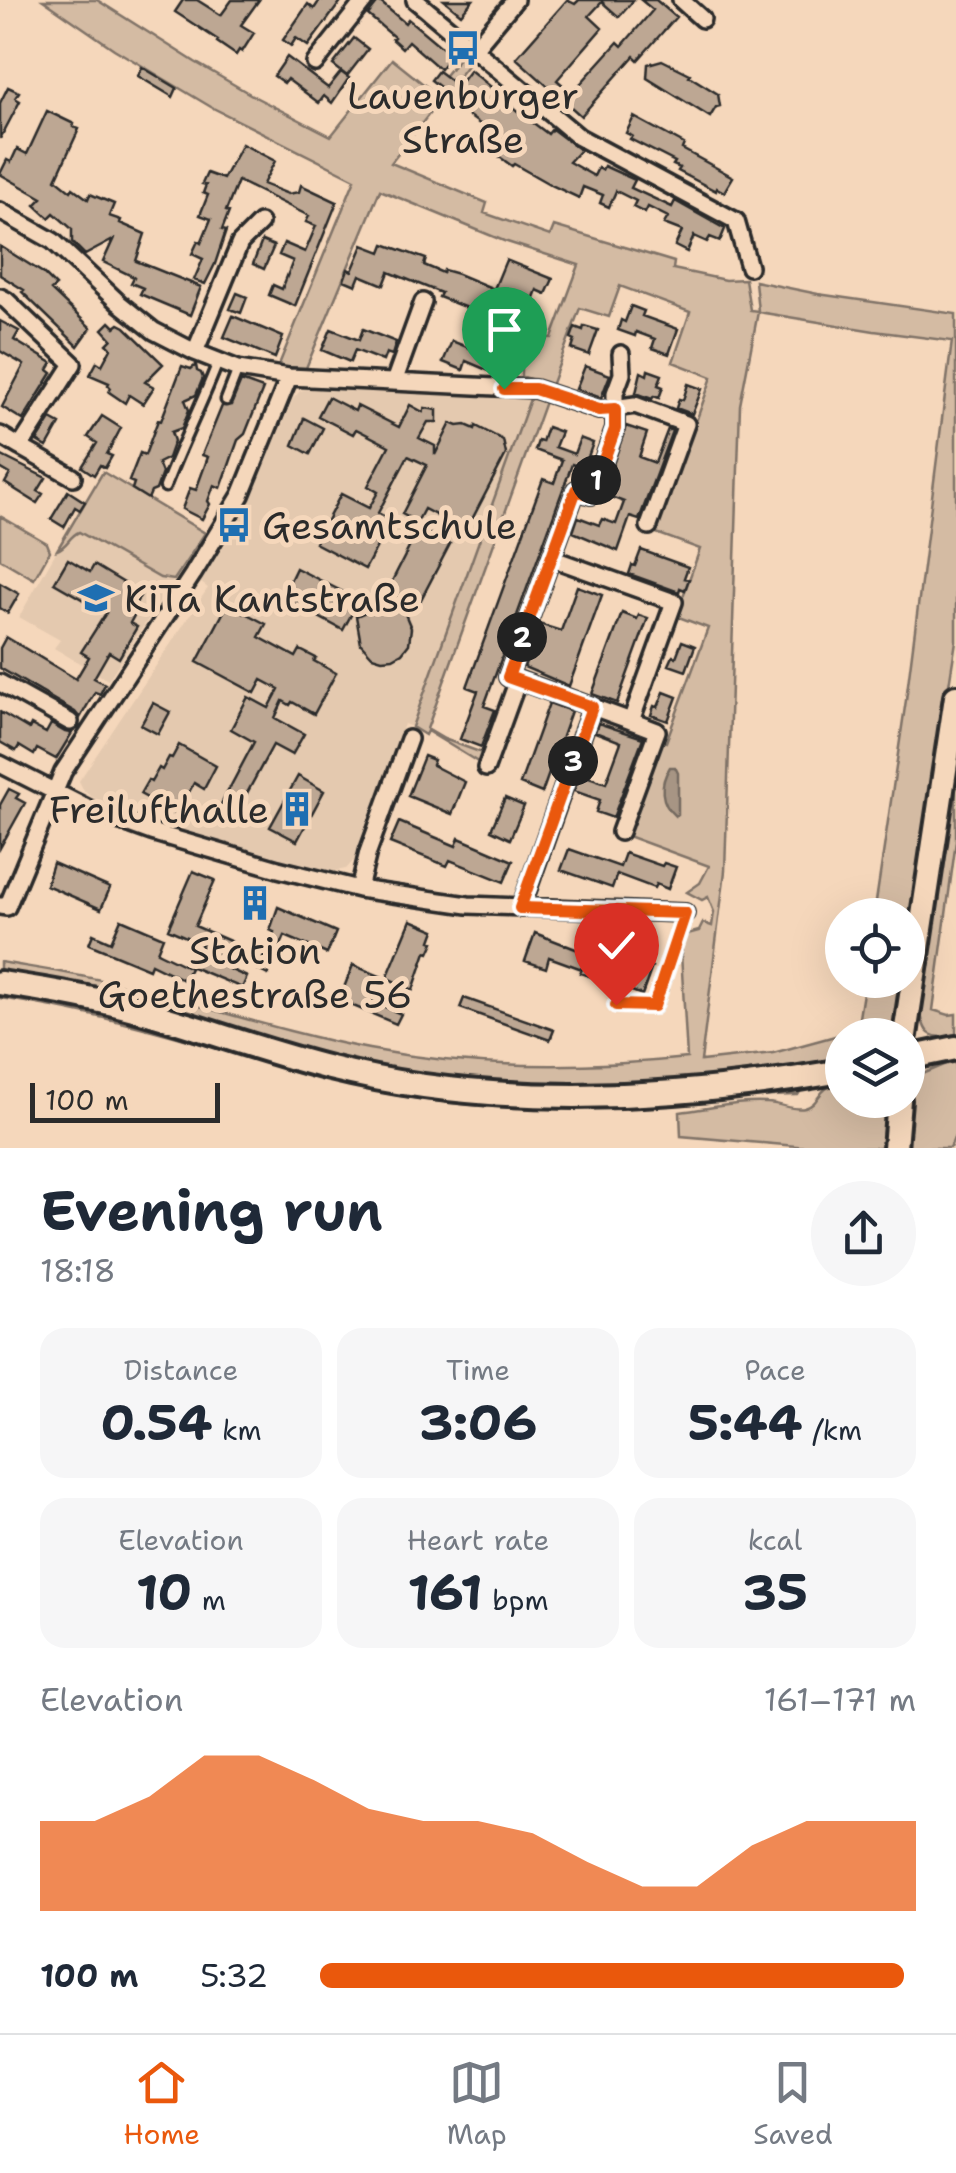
<!DOCTYPE html>
<html lang="en">
<head>
<meta charset="utf-8">
<style>
	body { margin:0; font-family:"Shantell Sans",sans-serif; background:#f6f6f7; color:#1f2937; height:100vh; display:flex; flex-direction:column; font-size:38px; white-space:nowrap }
	* { box-sizing:border-box; margin:0 }
	p { font-size:32px; color:#747a83 }
	.icon { flex:none; width:55px; height:55px; fill:none; stroke:currentColor; stroke-width:2; stroke-linecap:round; stroke-linejoin:round }
	.map { position:relative; height:1148px; overflow:hidden }
	.side { display:flex; flex-direction:column; background:#fff; flex:1 }
	.side>* { flex:none }
	.buttons { position:absolute; left:825px; top:898px; display:grid; gap:20px }
	.buttons a { display:grid; place-items:center; width:100px; height:100px; border-radius:50%; background:#fff; box-shadow:0 10px 40px #0002; font-size:50px }
	.scale { position:absolute; left:30px; bottom:25px; width:190px; box-sizing:border-box; padding-left:10px; border:5px solid #2b2b2b; border-top:0; font-size:28px; line-height:35px; white-space:nowrap; color:#2b2b2b; -webkit-text-stroke:8px #f5d7bb; paint-order:stroke }
	.pin { position:absolute; display:grid; place-items:center; width:85px; height:85px; color:#fff; margin:-102px -42px; border-radius:50% 50% 50% 0; rotate:-45deg; box-shadow:0 0 10px #0007 }
	.pin .icon { rotate:45deg }
	.km { position:absolute; width:50px; height:50px; margin:-25px; border-radius:50%; background:#222; color:#fff; font-size:28px; line-height:50px; text-align:center }
	.round { display:grid; place-items:center; flex:none; width:105px; height:105px; border-radius:52px; background:#f6f6f7 }
	.summary { display:flex; align-items:center; justify-content:space-between; height:170px; padding:0 40px }
	h1 { font-size:55px; font-weight:700; line-height:75px }
	.stats { display:grid; grid-template-columns:repeat(3,1fr); gap:15px; height:170px; padding:10px 40px }
	.stats div { display:grid; align-content:center; border-radius:25px; background:#f6f6f7; text-align:center }
	.stats b { font-size:50px; font-weight:700 }
	.stats small { font-size:28px; font-weight:400 }
	.stats p { font-size:28px }
	.chart { height:280px; padding:20px 40px }
	.chart p { display:flex; justify-content:space-between }
	.chart svg { width:100%; height:180px; margin-top:10px; fill:#ea580c; opacity:.7 }
	ul { padding:0 40px; list-style:none; font-size:32px }
	li { display:grid; grid-template-columns:160px 120px 1fr; align-items:center; height:75px }
	li i { height:25px; border-radius:12px; background:#ea580c }
	.tabs { display:flex; justify-content:space-around; align-items:center; height:140px; border-top:2px solid #e0e1e3; background:#fff; font-size:28px; color:#747a83 }
	.tabs a { display:grid; justify-items:center; gap:5px }
	.tabs .current { color:#ea580c }
	.map>svg:first-child { display:block }
	.built { fill:#e4c9af }
	.green { fill:#d4bba3; stroke:#807367; stroke-width:2.5 }
	.water { fill:#a79584; stroke:#756b60; stroke-width:2.5 }
	.building { fill:#bda793; stroke:#2b2b2b; stroke-width:2.5 }
	.lines { fill:none; stroke-linecap:round; stroke-linejoin:round }
	.lane-casing { stroke:#2b2b2b; stroke-width:15 }
	.street-casing { stroke:#2b2b2b; stroke-width:22 }
	.secondary-casing { stroke:#2b2b2b; stroke-width:30 }
	.lane { stroke:#f5d7bb; stroke-width:8 }
	.street { stroke:#f5d7bb; stroke-width:15 }
	.secondary { stroke:#f5d7bb; stroke-width:22 }
	.route-casing { stroke:#fff; stroke-width:20 }
	.route { stroke:#ea580c; stroke-width:12 }
	.labels { text-anchor:middle; dominant-baseline:central; stroke-width:10; stroke-linejoin:round; paint-order:stroke }
	.poi-label { font-size:38px; fill:#2b2b2b; stroke:#f5d7bb }
</style>
</head>
<body>
<div class="map">
<svg width="956" height="1148" viewBox="0 0 956 1148">
	<rect width="100%" height="100%" fill="#f5d7bb"/>
	<filter id="ink" filterUnits="userSpaceOnUse"><feTurbulence type="fractalNoise" baseFrequency=".01" numOctaves="2"/><feDisplacementMap in="SourceGraphic" scale="20" xChannelSelector="R" yChannelSelector="G"/><feConvolveMatrix kernelMatrix="1 2 1 2 8 2 1 2 1" color-interpolation-filters="sRGB"/></filter>
	<g filter="url(#ink)">
		<path class="built" d="M312,387L530,399L412,727L404,724L356,858L346,869L330,872L208,840L139,817L92,797L84,791L79,781L208,588L200,582L234,531L251,498L293,399L300,391Z
			M78,532L160,578L174,580L108,680L54,648L60,640L19,617L57,550L66,546L73,534Z"/>
		<path class="green" d="M43,0H97L195,62L257,98L331,136L392,59L432,91L460,57L459,48L472,59L391,163L487,203L484,213L550,236L554,226L674,262L673,269L725,280L745,279L750,310L758,311L755,281L818,294L956,314V641L908,943V915H874L906,700L952,341L874,331L758,312L740,405L725,871L701,1061L773,1053L857,1030L865,980H902C900,998 900,1020 890,1035H842V1057L790,1069L682,1081L571,1090L365,1071L0,978V962C35,968 70,973 105,981C193,1002 280,1032 369,1049C474,1069 581,1069 687,1058L680,936L699,931L703,923L712,926L714,912L708,897L702,900L687,892L700,883L709,866L622,834L656,739L666,742L708,628L676,616L700,549L651,531L688,430H693L712,377L673,362L690,312L620,286L609,317L580,308L551,386L521,376C520,361 527,348 537,337L552,338L579,265L504,241L380,190L306,368L278,367L355,179L211,107L114,49Z
			M530,399H546L427,729L444,739L485,754L481,764L427,731L425,735L412,727Z
			M103,472L205,533L174,580L160,578L79,532C69,536 68,546 57,550Z
			M0,516L47,543L50,551L34,579L0,559Z
			M956,739V841L933,1010L949,1015L956,1014V1036C929,1040 923,1034 920,1007Z
			M0,992L95,1009L356,1083L797,1086L801,1090L798,1095C743,1096 688,1104 632,1107C561,1111 490,1109 420,1099C355,1090 292,1070 229,1052C153,1029 78,1009 0,998Z
			M956,1060V1133L950,1148H905L910,1093L918,1076Z
			M842,1083V1100H885L883,1148H819L681,1136L680,1112C708,1109 739,1101 767,1103C780,1103 792,1111 805,1108C822,1103 815,1087 842,1083Z"/>
		<path class="water" d="M670,767H675L678,773V814L675,816C660,803 659,784 670,767Z"/>
		<path class="building" d="M183,0H197L221,15L232,0H259L241,25L254,33L242,52L239,50L236,55L217,42L218,40L175,12Z
			M320,0H342L308,46L296,38L291,46L283,40L308,4L314,9Z
			M444,0H473L461,14Z
			M567,0L575,4L579,0H634L619,17L602,2L589,16L602,28L557,80L572,93L618,42L622,46L653,10L641,0H656L676,17L638,60L634,56L581,116L516,58Z
			M379,1L405,23L408,19L451,55L440,69L408,41L402,48L392,39L394,37L368,15Z
			M354,38L368,49L347,76L333,65Z
			M287,57L328,88L341,72L349,78L332,103L324,96L319,103L287,79L284,83L274,76Z
			M662,60L690,74L689,76L718,94L720,106L716,107L710,117L647,78L648,64Z
			M142,67L177,88L173,97L138,76Z
			M470,70L496,91L495,94L548,134L552,129L580,150L569,162L594,176L598,168L602,170L604,166L635,180L631,188L672,207L675,201L725,229L720,241L710,237L707,242L694,236L687,252L675,246L682,231L664,224L668,217L648,207L645,213L633,207L636,201L616,191L609,207L600,203L603,195L583,187L579,198L551,185L514,164L512,166L490,150L497,140L493,138L495,135L455,106L459,102L431,80L438,71L458,86Z
			M8,87L19,92L15,98L20,101L0,139V103Z
			M47,111L74,124L73,127L79,129L56,179L71,191L73,188L88,199L90,194L114,204L109,216L121,220L120,223L145,234L136,261L201,287L190,315L140,294L143,288L131,283L134,277L103,262L113,240L85,255L72,242V229L54,213L49,218L35,205L42,198L0,174L7,160L11,162L17,149L27,154Z
			M634,117L684,144L682,149L733,177L724,192L717,188L716,191L678,171L680,168L673,165L675,162L630,139L632,136L626,133Z
			M242,144L275,161L263,184L288,194L299,192L301,185L337,202L295,306L269,295L273,285L282,289L293,261L279,255L284,243L305,252L316,226L306,222L309,216L238,181L226,211L229,212L222,230L226,231L215,264L205,284L194,280L203,259L192,254L198,241L201,243L211,219L200,215L208,195L203,193L206,185L202,184L207,173L223,179Z
			M262,241L274,246L264,269L253,264Z
			M384,244L426,259L424,265L443,273L444,270L458,274L494,289L506,260L553,279L546,294L537,290L527,315L517,311L519,307L501,300L495,315L486,311L484,315L439,297L441,293L389,272L384,285L360,275L356,285L344,280L348,269L352,271L363,245L381,252Z
			M0,246L43,273L56,286L51,290L91,328L78,346L22,292L24,290L0,275Z
			M237,293L247,297L241,313L230,309Z
			M631,306L644,311L642,316L678,329L669,354L652,348L655,339L636,332L635,336L618,330L621,320L625,322Z
			M233,316L283,337L275,358L224,337Z
			M0,321L19,331L14,340L52,363L48,370L52,373L23,420L2,407L24,365L0,351Z
			M110,322L115,327L119,324L125,327L163,364L145,382L154,387L143,404L129,395L125,403L109,392L111,388L108,385L109,383L90,375L97,362L102,365L111,348L107,344L112,339L103,329Z
			M584,326L598,330L589,355L572,349L575,340L571,338L575,327L583,330Z
			M331,329L359,340L363,329L396,342L392,355L386,353L383,361L355,350L350,362L322,350Z
			M475,340L503,351L494,373L466,361L463,370L443,362L452,341L472,349Z
			M196,365L197,371L201,373L203,378L196,395L185,400L189,410L182,428L171,432L174,441L168,458L158,463L162,473L156,490L151,492L148,499L132,489L134,483L129,481L140,453L145,455L158,420L161,421L182,366L191,369Z
			M585,366L610,375L601,398L576,389Z
			M648,370L662,375L658,385L663,387L659,398L654,396L652,399L636,393L641,372L647,375Z
			M241,381L263,389L245,434L238,440L221,488L214,485L208,501L210,504L202,519L182,509L190,488L196,490L208,457L202,455L222,406L231,405Z
			M688,384L702,389L692,414L676,408L679,399L683,400Z
			M328,397L355,411L357,406L399,427L410,405L423,412L425,408L437,410V422H428L419,438L435,446V455L451,423L458,426L466,425L475,429L476,426L503,440L506,454L466,531L424,509L417,522L402,514L427,465L408,456L378,513L391,520L365,569L315,543L341,494L369,508L378,492L368,486L389,446L356,429L353,434L318,416Z
			M102,416L121,428L107,454L112,456L105,468L100,465L94,475L82,467L97,443L88,437Z
			M304,418L323,428L310,454L293,445Z
			M51,419L60,424L47,447L37,441Z
			M626,426L647,433L639,457L655,463L668,429L672,431L639,520L630,517L618,551L573,532L578,517L599,525L602,519L616,524L624,502L603,494Z
			M547,427L561,432L555,447L574,454L580,438L593,443L584,468L572,464L566,481L484,706L495,710L481,747L460,739L478,691L467,687L543,479L554,483L562,460L535,450L538,441L542,442Z
			M0,455L46,478L38,491L43,494L37,503L5,483L10,474L0,468Z
			M68,491L85,502L80,510L75,507L64,527L51,519Z
			M420,533H427L450,544L417,607L387,591L413,540Z
			M641,550L688,567L684,578L689,579L685,590L680,588L679,592L629,574L632,565L635,566Z
			M68,559L90,572L94,565L124,583L123,586L140,596L132,610L136,612L130,623L137,627L119,658L109,652L94,678L105,684L100,694L95,692L80,718L75,712L0,668V648L6,637L76,679L89,657L81,652L106,613L54,583Z
			M296,568L359,600L343,630L287,600L285,591Z
			M0,583L19,594L8,613L0,608Z
			M577,586L602,595L569,686L524,667L539,624L561,631Z
			M400,602L411,628L409,644L402,653L393,658L382,659L372,656L361,644L356,616L377,607Z
			M228,604L266,624L259,637L296,657L300,650L316,658L314,661L336,673L314,714L292,702L290,705L283,701L275,718L304,734L292,755L273,745L233,819L218,810L254,742L231,729L248,697L269,708L279,689L262,680L255,693L197,662Z
			M622,613L637,619L639,615L648,618L617,703L592,694Z
			M682,641L695,646L686,671L669,665L673,656L676,657Z
			M664,692L677,697L668,721L651,715L654,706L658,707Z
			M153,703L170,712L158,734L141,725Z
			M549,703L571,711L542,793L520,784Z
			M0,712L29,729L31,725L46,733L51,724L65,732L72,733L56,759L37,749L34,755L19,746L16,751L0,742Z
			M598,723L643,738L613,818L596,812L600,800L574,791L580,774L606,783L621,742L595,732Z
			M179,745L216,766L204,789L194,783L177,814L140,794L148,780L151,782L159,768L162,770L169,757L172,758Z
			M424,756L434,760L432,765L465,782L452,814L408,796Z
			M298,776L324,791L297,841L270,827Z
			M9,789L19,794L16,798L25,803L0,848V805Z
			M505,798L524,806L510,839L491,830Z
			M399,822L456,846L459,838L513,861L504,882L450,860L447,866L390,843Z
			M569,849L620,867L625,853L662,866L664,863L676,867L668,889L656,884L654,888L617,874L612,888L561,870Z
			M53,863L110,888L101,909L46,885Z
			M193,871L215,880L195,926L239,945L229,969L247,977L242,988L192,967L202,944L168,929Z
			M278,907L336,932L327,954L285,936L268,975L258,970L274,932L270,930Z
			M121,919L163,937L157,952L190,968L184,980L151,964L149,969L89,944L93,934L111,942Z
			M411,920L435,930L431,941L434,942L429,953L426,952L413,990L387,978Z
			M535,933L596,957L599,948L652,967L642,995L619,986L623,974L597,964L592,977L580,973L582,969L549,957L546,968L525,961Z
			M353,965L382,977L372,1001L401,1014L396,1024L339,1000Z
			M464,998L554,1030L550,1040L460,1008Z"/>
		<g class="lines">
			<defs>
				<path id="lane" d="M226,400L238,369
					M165,487C181,444 202,404 218,362
					M615,1005L655,1007L685,915"/>
				<path id="street" d="M415,0L579,137L736,221L749,267
					M681,0L702,19
					M474,49L515,0
					M315,63L365,0
					M0,211L53,241L119,303L154,331L195,352L238,369L289,377L535,389L599,410L635,405L686,424L649,526
					M0,297L6,300L73,364L20,447L0,435
					M195,352L240,243L260,223
					M394,382L423,302
					M20,447L73,477
					M518,680L631,721L674,602L551,558
					M0,683L70,722
					M0,764L93,811L151,832L278,869L359,889L468,905L685,913
					M486,768L518,680L508,677L576,490L591,495L615,429V393L622,374L621,354
					M620,832L657,731L631,721
					M359,889L368,852L409,739
					M0,906L7,907L63,772L193,574L241,495L289,377
					M521,908L592,707"/>
				<path id="secondary" d="M0,983C48,990 95,998 141,1011C204,1029 266,1052 330,1068C495,1109 676,1100 842,1071
					M905,1035L956,697
					M908,1058L956,1048
					M895,1148L899,1100"/>
			</defs>
			<use href="#lane" class="lane-casing"/>
			<use href="#street" class="street-casing"/>
			<use href="#secondary" class="secondary-casing"/>
			<use href="#lane" class="lane"/>
			<use href="#street" class="street"/>
			<use href="#secondary" class="secondary"/>
		</g>
	</g>
	<g class="lines" filter="url(#ink)">
		<defs>
			<path id="route" d="M504,389H535L599,410L615,409V429L591,495L576,490L508,677L592,707L520,908L685,913L654,1006L616,1005"/>
		</defs>
		<use href="#route" class="route-casing"/>
		<use href="#route" class="route"/>
	</g>
	<defs>
		<symbol id="bus-bare" viewBox="-9 -9 18 18"><path d="M-5-6H5V4H4V6H2V4H-2V6H-4V4H-5ZM-3.5-4V0h7V-4ZM-3.5 1.2v1.5H-2V1.2ZM2 1.2v1.5H3.5V1.2Z" fill="#1f6fb2" stroke="#f5d7bb" stroke-width="2.5" paint-order="stroke"/></symbol>
		<symbol id="school-bare" viewBox="-9 -9 18 18"><path d="M0-5L7-2L0 1L-7-2ZM-4 1L0 2.5L4 1V4Q0 6-4 4Z" fill="#1f6fb2" stroke="#f5d7bb" stroke-width="2.5" paint-order="stroke"/></symbol>
		<symbol id="building-bare" viewBox="-9 -9 18 18"><path d="M-4-6H4V6H1V3H-1V6H-4ZM-2.5-4.3h1.7v1.8h-1.7ZM.8-4.3h1.7v1.8H.8ZM-2.5-1h1.7V.8h-1.7ZM.8-1h1.7V.8H.8Z" fill="#1f6fb2" stroke="#f5d7bb" stroke-width="2.5" paint-order="stroke"/></symbol>
	</defs>
	<g fill-rule="evenodd">
		<use href="#bus-bare" x="438" y="23" width="50" height="50"/>
		<use href="#bus-bare" x="209" y="500" width="50" height="50"/>
		<use href="#school-bare" x="71" y="573" width="50" height="50"/>
		<use href="#building-bare" x="272" y="784" width="50" height="50"/>
		<use href="#building-bare" x="230" y="878" width="50" height="50"/>
	</g>
	<g class="labels">
		<g class="poi-label">
			<text x="463" y="95">Lauenburger<tspan x="463" dy="44">Straße</tspan></text>
			<text x="262" y="525" text-anchor="start">Gesamtschule</text>
			<text x="124" y="598" text-anchor="start">KiTa Kantstraße</text>
			<text x="269" y="809" text-anchor="end">Freilufthalle</text>
			<text x="255" y="950">Station<tspan x="255" dy="44">Goethestraße 56</tspan></text>
		</g>
	</g>
</svg>
<div class="buttons">
<a><svg class="icon" aria-label="locate" viewBox="0 0 24 24"><circle cx="12" cy="12" r="6"/><path d="M12 2v4M12 18v4M2 12h4M18 12h4"/></svg></a>
<a><svg class="icon" aria-label="layers" viewBox="0 0 24 24"><path d="M12 4l9 5-9 5-9-5zM3 14l9 5 9-5"/></svg></a>
</div>
<div class="scale">100 m</div>
<div class="pin" style="left:504px;top:389px;background:#1e9e55"><svg class="icon" aria-label="arrive" viewBox="0 0 24 24"><path d="M6 21V4h12l-3 4 3 4H6"/></svg></div>
<div class="pin" style="left:616px;top:1005px;background:#d93025"><svg class="icon" aria-label="check" viewBox="0 0 24 24"><path d="M5 12l5 5 9-10"/></svg></div>
<b class="km" style="left:596px;top:480px">1</b>
<b class="km" style="left:522px;top:637px">2</b>
<b class="km" style="left:573px;top:761px">3</b>
</div>
<section class="side">
<div class="summary"><div><h1>Evening run</h1><p>18:18</p></div><a class="round"><svg class="icon" aria-label="share" viewBox="0 0 24 24"><path d="M12 15V3M7 8l5-5 5 5M5 13v7h14v-7"/></svg></a></div>
<div class="stats">
<div><p>Distance</p><b>0.54<small> km</small></b></div>
<div><p>Time</p><b>3:06</b></div>
<div><p>Pace</p><b>5:44<small> /km</small></b></div>
</div>
<div class="stats">
<div><p>Elevation</p><b>10<small> m</small></b></div>
<div><p>Heart rate</p><b>161<small> bpm</small></b></div>
<div><p>kcal</p><b>35</b></div>
</div>
<div class="chart"><p><span>Elevation</span>161–171 m</p>
<svg viewBox="0 0 160 44" preserveAspectRatio="none"><path d="M0 44V22L10 22L20 16L30 6L40 6L50 12L60 19L70 22L80 22L90 25L100 32L110 38L120 38L130 28L140 22L150 22L160 22V44z"/></svg>
</div>
<ul>
<li><b>100 m</b>5:32<i style="width:98%"></i></li>
</ul>
</section>
<nav class="tabs">
<a class="current"><svg class="icon" aria-label="home" viewBox="0 0 24 24"><path d="M3 11l9-7 9 7M6 9v11h12V9"/></svg>Home</a>
<a><svg class="icon" aria-label="map" viewBox="0 0 24 24"><path d="M3 6l6-2 6 2 6-2v14l-6 2-6-2-6 2zM9 4v14M15 6v14"/></svg>Map</a>
<a><svg class="icon" aria-label="saved" viewBox="0 0 24 24"><path d="M7 4h10v16l-5-4-5 4z"/></svg>Saved</a>
</nav>
</body>
</html>
